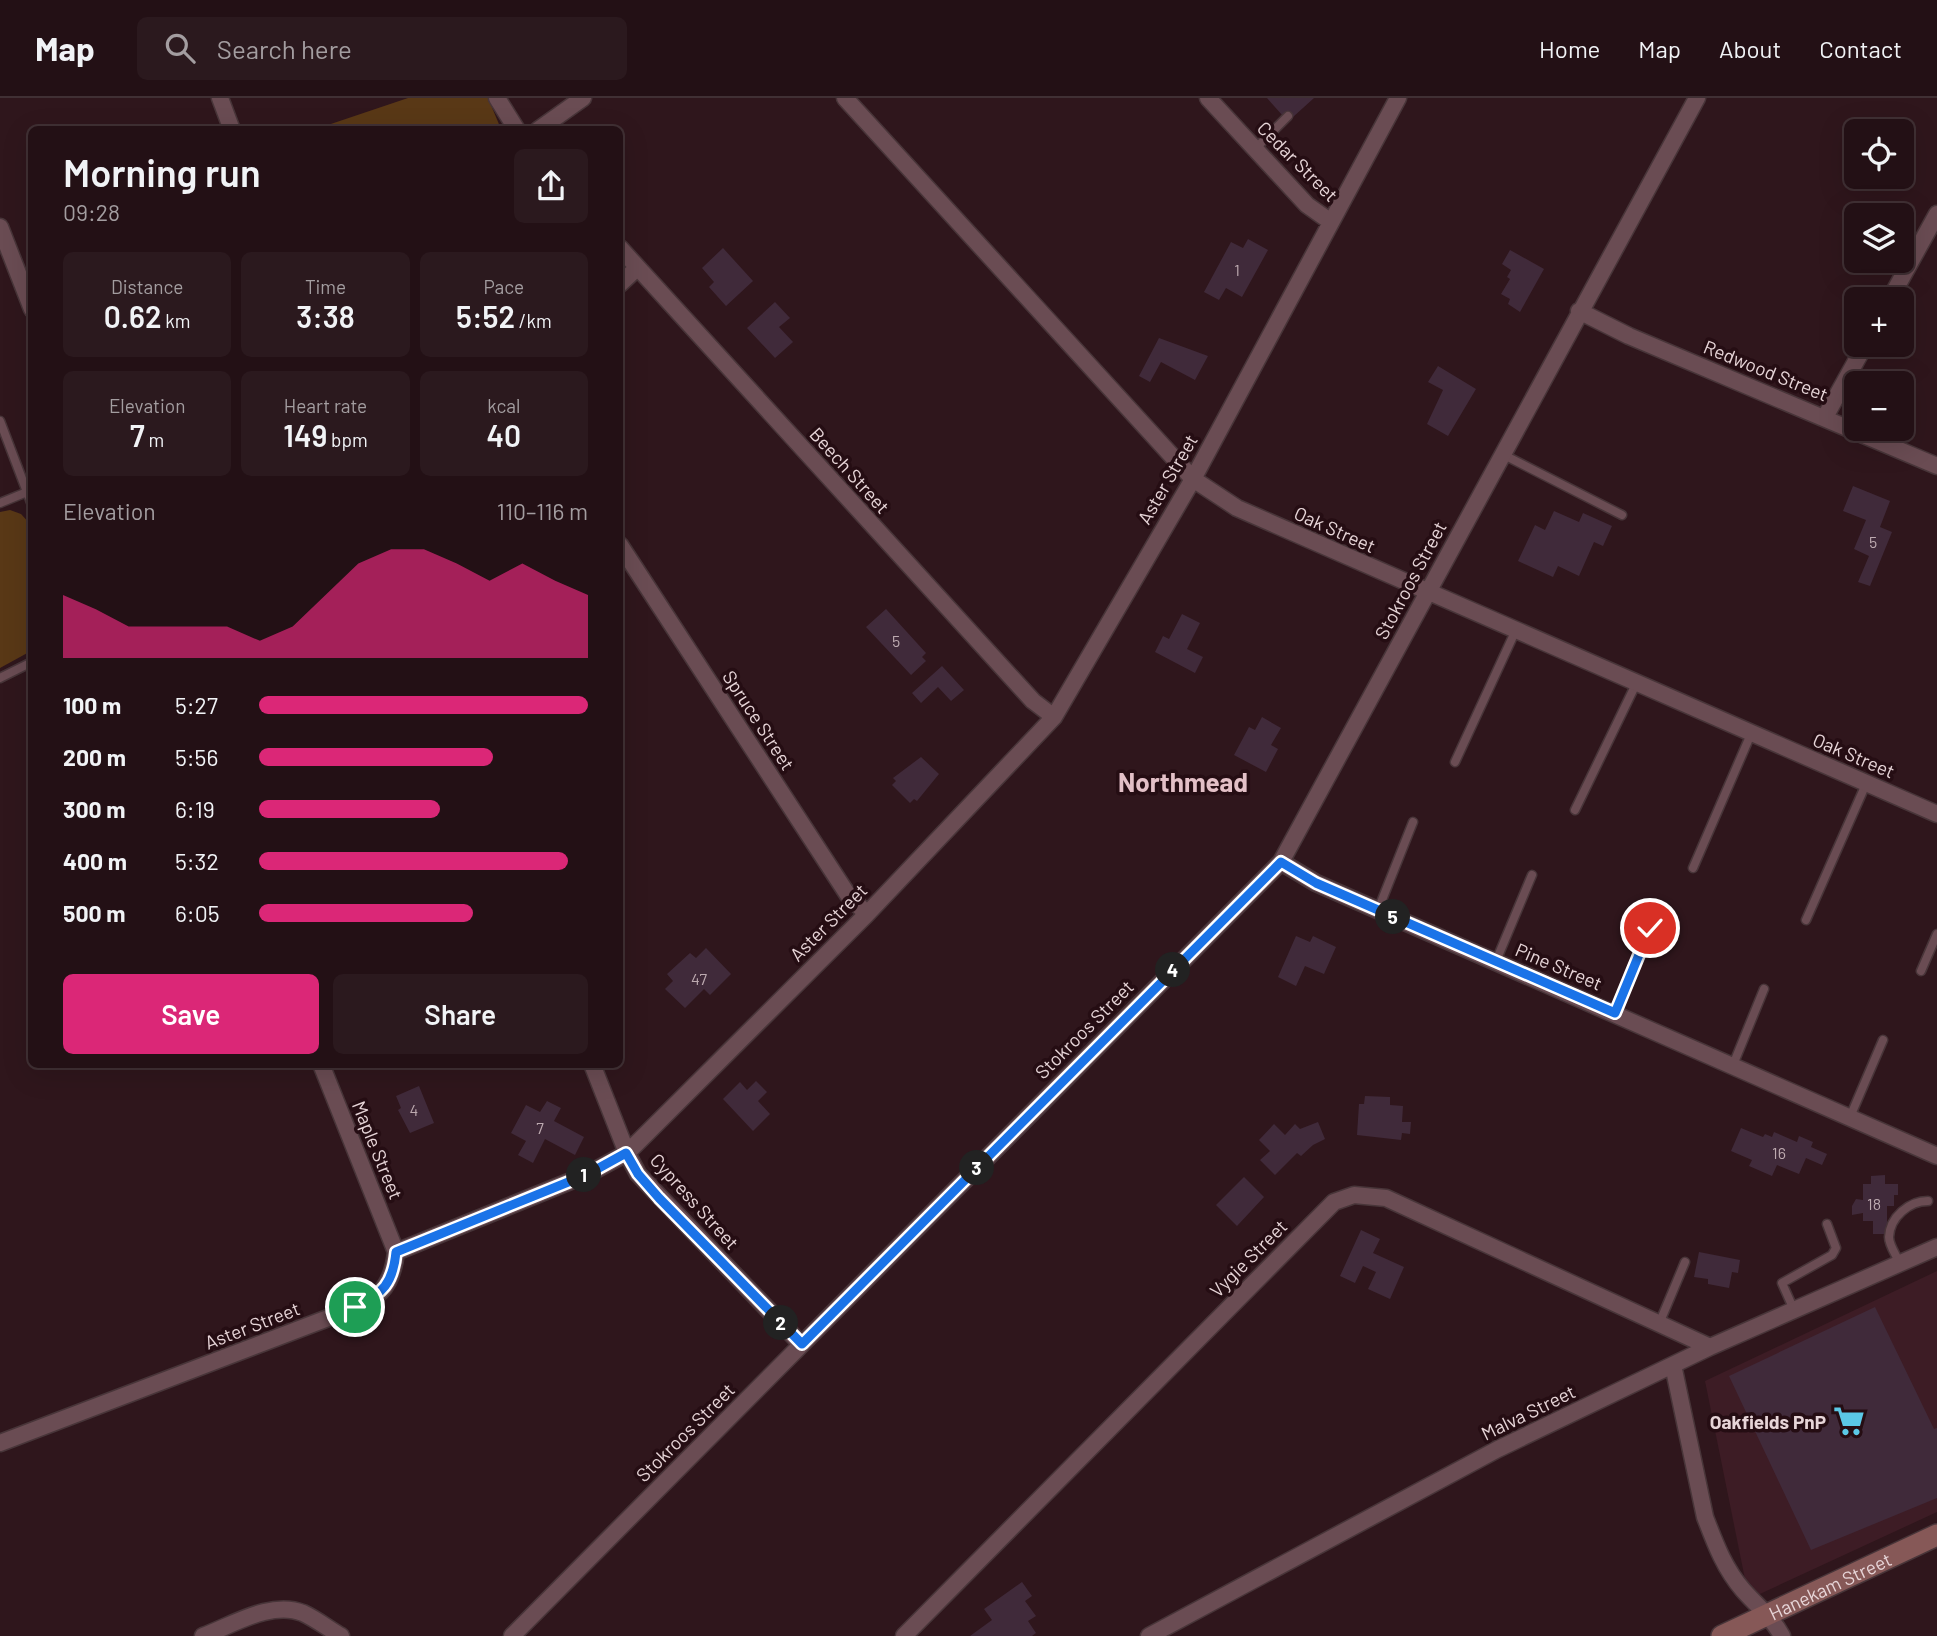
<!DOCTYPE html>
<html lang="en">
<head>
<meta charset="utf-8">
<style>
	body { margin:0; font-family:Barlow,sans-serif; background:#2b191e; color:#f1f3f6; height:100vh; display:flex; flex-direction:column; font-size:26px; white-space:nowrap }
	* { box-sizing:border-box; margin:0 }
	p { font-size:23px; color:#a39da0 }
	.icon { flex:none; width:38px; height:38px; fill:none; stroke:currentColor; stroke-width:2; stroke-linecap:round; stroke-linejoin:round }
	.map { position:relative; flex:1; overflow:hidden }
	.details { position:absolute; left:28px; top:28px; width:595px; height:942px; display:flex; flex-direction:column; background:#231015; border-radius:10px; box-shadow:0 7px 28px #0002,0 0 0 2px #403034 }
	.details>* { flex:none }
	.fabs { position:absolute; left:1844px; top:21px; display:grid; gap:14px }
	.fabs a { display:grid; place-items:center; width:70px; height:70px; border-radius:10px; background:#231015; box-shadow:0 7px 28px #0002,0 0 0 2px #403034; font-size:35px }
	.pin { position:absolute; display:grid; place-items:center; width:60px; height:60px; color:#fff; margin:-30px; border:4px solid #fff; border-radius:50%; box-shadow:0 2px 7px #0007 }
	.km { position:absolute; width:35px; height:35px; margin:-18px; border-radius:50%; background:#222; color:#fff; font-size:19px; line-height:35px; text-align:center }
	.round { display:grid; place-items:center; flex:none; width:74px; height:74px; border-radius:10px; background:#2b191e }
	.summary { display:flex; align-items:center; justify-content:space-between; height:119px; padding:0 35px }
	h1 { font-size:38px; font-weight:600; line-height:52px }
	.metrics { display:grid; grid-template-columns:repeat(3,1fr); gap:10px; height:119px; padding:7px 35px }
	.metrics div { display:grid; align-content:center; border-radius:10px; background:#2b191e; text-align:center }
	.metrics b { font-size:30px; font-weight:600 }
	.metrics small { font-size:19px; font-weight:400 }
	.metrics p { font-size:19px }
	.chart { height:196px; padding:14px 35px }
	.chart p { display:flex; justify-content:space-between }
	.chart svg { width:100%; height:126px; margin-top:7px; fill:#db2777; opacity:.7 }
	.cta { display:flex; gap:14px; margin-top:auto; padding:14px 35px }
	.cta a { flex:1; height:80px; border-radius:10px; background:#db2777; color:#fff; font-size:28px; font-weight:600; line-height:80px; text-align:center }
	.cta a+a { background:#2b191e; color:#f1f3f6 }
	ul { padding:0 35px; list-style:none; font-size:23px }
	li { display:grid; grid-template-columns:112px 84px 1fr; align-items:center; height:52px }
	li i { height:18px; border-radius:9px; background:#db2777 }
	header { display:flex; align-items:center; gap:42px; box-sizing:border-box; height:98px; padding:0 35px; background:#231015; border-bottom:2px solid #403034 }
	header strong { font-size:33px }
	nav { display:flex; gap:38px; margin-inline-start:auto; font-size:24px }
	.search { width:490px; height:63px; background:#2b191e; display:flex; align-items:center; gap:18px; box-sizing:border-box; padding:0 24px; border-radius:10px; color:#a39da0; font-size:26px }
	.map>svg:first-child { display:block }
	.built { fill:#3d1c25 }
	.green { fill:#593816 }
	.building { fill:#402a3a }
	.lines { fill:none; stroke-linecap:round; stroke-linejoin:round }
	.lane-casing { stroke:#483539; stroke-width:11 }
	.street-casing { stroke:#483539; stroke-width:19 }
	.secondary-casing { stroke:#483539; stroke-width:24 }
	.lane { stroke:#6a4c53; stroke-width:8 }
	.street { stroke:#6a4c53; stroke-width:16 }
	.secondary { stroke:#865857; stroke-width:21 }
	.route-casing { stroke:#fff; stroke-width:14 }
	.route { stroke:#1a73e8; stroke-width:9 }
	.labels { text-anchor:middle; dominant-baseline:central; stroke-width:7; stroke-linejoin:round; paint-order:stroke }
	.number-label { font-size:16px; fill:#bdaab0 }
	.street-label { font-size:19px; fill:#e7d5d8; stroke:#250d13 }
	.poi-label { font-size:19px; font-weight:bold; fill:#e7d5d8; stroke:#250d13; text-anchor:end }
	.district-label { font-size:26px; font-weight:bold; fill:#e3c0c7; stroke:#250d13 }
</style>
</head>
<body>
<header>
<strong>Map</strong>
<div class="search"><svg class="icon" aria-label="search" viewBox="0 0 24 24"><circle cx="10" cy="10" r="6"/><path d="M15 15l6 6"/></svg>Search here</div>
<nav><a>Home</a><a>Map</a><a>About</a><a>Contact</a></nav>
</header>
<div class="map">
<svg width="1937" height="1538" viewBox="0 0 1937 1538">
	<rect width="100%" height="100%" fill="#2f161c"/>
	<path class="built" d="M1937,1173V1414L1749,1501L1705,1283Z"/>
	<path class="green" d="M408,0H488L501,31H316Z
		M10,412L21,416L31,427V553L0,570V414Z"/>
	<path class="building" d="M1267,0H1314L1293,19L1287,14L1283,18Z
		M1248,141L1268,152L1242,199L1226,190L1219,202L1204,194L1231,144L1243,150Z
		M723,150L753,183L726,208L709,189L714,184L702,170Z
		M1510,152L1544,171L1520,214L1508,206L1510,201L1501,196L1510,181L1507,179L1511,172L1502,166Z
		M775,204L790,220L779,229L793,244L775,260L747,230Z
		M1159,240L1208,258L1195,282L1161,264L1150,284L1139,278Z
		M1438,268L1476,291L1448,338L1427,326L1443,292L1428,284Z
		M1853,388L1890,403L1880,429L1892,434L1870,488L1858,484L1869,458L1854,451L1866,422L1843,413Z
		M1554,413L1579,424L1583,415L1612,428L1603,448L1594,444L1579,478L1558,468L1553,479L1518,463L1535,427L1545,432Z
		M886,511L926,555L922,559L926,563L911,577L866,529Z
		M1182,516L1200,525L1187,551L1203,559L1195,575L1155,554L1163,538L1169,541Z
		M942,568L964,592L951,603L938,589L921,605L912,595Z
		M1262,619L1281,630L1271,647L1278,651L1266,674L1234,657L1249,629L1255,632Z
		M921,659L939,676L917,703L914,701L910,705L892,687L896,683L893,680Z
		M1296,838L1310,844L1313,838L1336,849L1324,876L1305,868L1296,888L1278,879Z
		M706,850L731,876L710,897L704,891L685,910L665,891L673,883L667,876L690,855L696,860Z
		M756,983L767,994L758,1003L770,1016L753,1033L723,1001L740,984L747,992Z
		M419,988L434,1025L410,1035L398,1012L401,1010L396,998Z
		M1365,998L1390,999V1007L1403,1008L1402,1024H1411L1410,1036L1402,1035L1401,1042L1357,1037L1359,1006H1364Z
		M547,1003L561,1010L554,1023L584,1039L575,1057L545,1041L533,1065L518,1057L526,1043L511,1035L526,1007L540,1014Z
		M1318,1024L1325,1041L1313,1047L1301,1058L1297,1055L1275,1077L1260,1062L1270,1053L1259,1042L1274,1026L1285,1037L1295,1026L1300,1031Z
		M1741,1030L1763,1039L1765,1036L1772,1039L1774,1034L1797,1044L1799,1038L1813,1044L1811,1049L1827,1056L1822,1067L1806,1060L1799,1076L1777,1067L1772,1078L1749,1068L1752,1062L1731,1053Z
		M1885,1077V1086H1898V1097H1894V1108H1887V1136H1873V1123H1863V1115L1852,1117V1108L1856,1101L1863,1102V1086H1871V1078Z
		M1244,1079L1264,1099L1237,1128L1216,1107Z
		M1361,1132L1380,1141L1373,1155L1404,1169L1390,1201L1368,1191L1376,1174L1363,1168L1355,1185L1340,1178Z
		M1699,1154L1740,1162L1738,1175L1732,1174L1729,1190L1708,1186V1181L1694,1179Z
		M1875,1209L1934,1331L1937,1330V1400L1811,1452L1729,1278Z
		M1022,1484L1032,1498L1025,1503L1036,1518L1028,1523L1036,1535L1032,1538H970L992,1522L984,1511Z"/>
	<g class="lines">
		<defs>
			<path id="lane" d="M1255,51L1288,18
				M0,323L32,407
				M1502,356L1622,417
				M0,405L27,394
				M0,580L32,564
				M1455,664L1515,534
				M1575,712L1636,586
				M1693,770L1751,636
				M1378,812L1413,724
				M1806,822L1866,686
				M1496,863L1532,777
				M1921,873L1937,836
				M1615,915L1650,830
				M1733,967L1764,891
				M1850,1019L1883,942
				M1900,1166C1897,1158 1889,1148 1889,1139C1890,1119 1909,1103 1928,1103
				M1794,1212L1782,1185L1832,1157L1836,1150L1827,1126
				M1659,1226L1685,1164"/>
			<path id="street" d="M220,0L232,32
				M497,0L517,32
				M845,0L1193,381L1237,410L1937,716
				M1208,0L1307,107L1331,124
				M538,32L583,0
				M0,129L32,211
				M620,150L1033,603L1054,619
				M620,186L637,170
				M1890,201L1937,116
				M1579,213L1629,238L1937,368
				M1825,319L1865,247
				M620,447L848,797L867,816
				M1281,764L1316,785L1937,1058
				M592,966L627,1055L638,1076L801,1246
				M396,1154L588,1076L627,1055L867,816L1054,619L1193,381L1398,0
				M1673,1267L1705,1419C1715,1445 1724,1470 1743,1492C1757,1508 1772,1519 1782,1538
				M0,1345L336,1217C373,1201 391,1198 396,1154L321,966
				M203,1538C233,1527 271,1502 303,1515C316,1521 329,1531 341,1538
				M512,1538L1281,764L1697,0
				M904,1538L1334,1104L1354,1097L1386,1100L1710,1249
				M1149,1538L1498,1351L1710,1249L1937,1149"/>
			<g id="secondary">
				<path id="s1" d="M1722,1538L1937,1437"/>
			</g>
		</defs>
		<use href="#lane" class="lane-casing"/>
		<use href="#street" class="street-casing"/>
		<use href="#secondary" class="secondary-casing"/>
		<use href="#lane" class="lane"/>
		<use href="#street" class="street"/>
		<use href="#secondary" class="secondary"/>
	</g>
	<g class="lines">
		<defs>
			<path id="route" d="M355,1209C383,1196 393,1185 396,1154L588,1076L626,1055L638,1076L659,1100L802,1246L1281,764L1316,785L1615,915L1650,830"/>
		</defs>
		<use href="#route" class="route-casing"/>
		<use href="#route" class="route"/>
	</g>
	<defs>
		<symbol id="supermarket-bare" viewBox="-9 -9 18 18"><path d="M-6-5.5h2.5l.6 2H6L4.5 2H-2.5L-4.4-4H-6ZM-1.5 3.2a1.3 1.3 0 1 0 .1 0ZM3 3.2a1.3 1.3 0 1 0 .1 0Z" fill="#5bc8e6" stroke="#250d13" stroke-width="2.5" paint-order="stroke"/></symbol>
	</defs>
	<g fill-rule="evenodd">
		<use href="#supermarket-bare" x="1827" y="1301" width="44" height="44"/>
	</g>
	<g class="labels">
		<g class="number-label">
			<text x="1237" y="171">1</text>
			<text x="1873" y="443">5</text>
			<text x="896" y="542">5</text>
			<text x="699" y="880">47</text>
			<text x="414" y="1011">4</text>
			<text x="540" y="1029">7</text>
			<text x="1779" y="1054">16</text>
			<text x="1874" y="1105">18</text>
		</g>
		<g class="street-label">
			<text transform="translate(1298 63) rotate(45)">Cedar Street</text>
			<text transform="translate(1766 272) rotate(22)">Redwood Street</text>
			<text transform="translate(850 372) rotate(48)">Beech Street</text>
			<text transform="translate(1167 381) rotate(-60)">Aster Street</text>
			<text transform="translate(1335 431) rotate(24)">Oak Street</text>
			<text transform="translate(1410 482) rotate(-62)">Stokroos Street</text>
			<text transform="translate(759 622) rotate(57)">Spruce Street</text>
			<text transform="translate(1854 657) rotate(23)">Oak Street</text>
			<text transform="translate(828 824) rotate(-45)">Aster Street</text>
			<text transform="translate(1559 868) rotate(23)">Pine Street</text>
			<text transform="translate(1084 931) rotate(-45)">Stokroos Street</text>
			<text transform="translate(378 1052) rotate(68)">Maple Street</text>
			<text transform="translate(695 1103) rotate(48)">Cypress Street</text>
			<text transform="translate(1248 1160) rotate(-45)">Vygie Street</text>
			<text transform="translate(252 1227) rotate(-21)">Aster Street</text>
			<text transform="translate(1528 1314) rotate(-26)">Malva Street</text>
			<text transform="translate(685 1334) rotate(-45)">Stokroos Street</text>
			<text stroke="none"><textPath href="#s1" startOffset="119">Hanekam Street</textPath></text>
		</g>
		<g class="poi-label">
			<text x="1826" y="1323">Oakfields PnP</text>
		</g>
		<g class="district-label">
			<text x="1183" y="683">Northmead</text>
		</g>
	</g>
</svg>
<div class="fabs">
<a><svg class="icon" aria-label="locate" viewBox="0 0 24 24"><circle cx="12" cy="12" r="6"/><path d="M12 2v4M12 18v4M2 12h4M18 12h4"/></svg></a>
<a><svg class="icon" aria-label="layers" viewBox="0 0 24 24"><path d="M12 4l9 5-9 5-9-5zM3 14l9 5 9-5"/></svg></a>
<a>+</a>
<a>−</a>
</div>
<div class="pin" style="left:355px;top:1209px;background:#1e9e55"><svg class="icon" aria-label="arrive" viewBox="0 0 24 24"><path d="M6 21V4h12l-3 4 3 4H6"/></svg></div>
<div class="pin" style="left:1650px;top:830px;background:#d93025"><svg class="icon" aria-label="check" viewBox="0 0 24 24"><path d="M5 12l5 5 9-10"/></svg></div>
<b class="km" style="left:584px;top:1077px">1</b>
<b class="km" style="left:781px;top:1225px">2</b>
<b class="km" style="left:977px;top:1070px">3</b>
<b class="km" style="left:1173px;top:872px">4</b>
<b class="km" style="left:1393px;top:819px">5</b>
<section class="details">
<div class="summary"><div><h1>Morning run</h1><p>09:28</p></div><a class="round"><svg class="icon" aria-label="share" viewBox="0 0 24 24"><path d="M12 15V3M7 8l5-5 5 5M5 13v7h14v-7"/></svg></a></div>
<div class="metrics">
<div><p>Distance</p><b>0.62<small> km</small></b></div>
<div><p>Time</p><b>3:38</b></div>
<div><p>Pace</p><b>5:52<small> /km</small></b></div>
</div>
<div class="metrics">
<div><p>Elevation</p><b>7<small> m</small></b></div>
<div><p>Heart rate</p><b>149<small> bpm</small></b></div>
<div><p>kcal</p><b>40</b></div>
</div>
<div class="chart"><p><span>Elevation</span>110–116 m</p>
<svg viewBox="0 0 160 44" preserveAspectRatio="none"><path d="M0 44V22L10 27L20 33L30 33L40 33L50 33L60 38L70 33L80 22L90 11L100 6L110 6L120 11L130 17L140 11L150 17L160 22V44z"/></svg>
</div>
<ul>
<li><b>100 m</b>5:27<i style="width:100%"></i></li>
<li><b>200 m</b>5:56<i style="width:71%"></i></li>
<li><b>300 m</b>6:19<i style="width:55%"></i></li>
<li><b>400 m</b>5:32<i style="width:94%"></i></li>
<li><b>500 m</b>6:05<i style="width:65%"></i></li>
</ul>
<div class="cta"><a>Save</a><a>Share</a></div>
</section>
</div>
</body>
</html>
